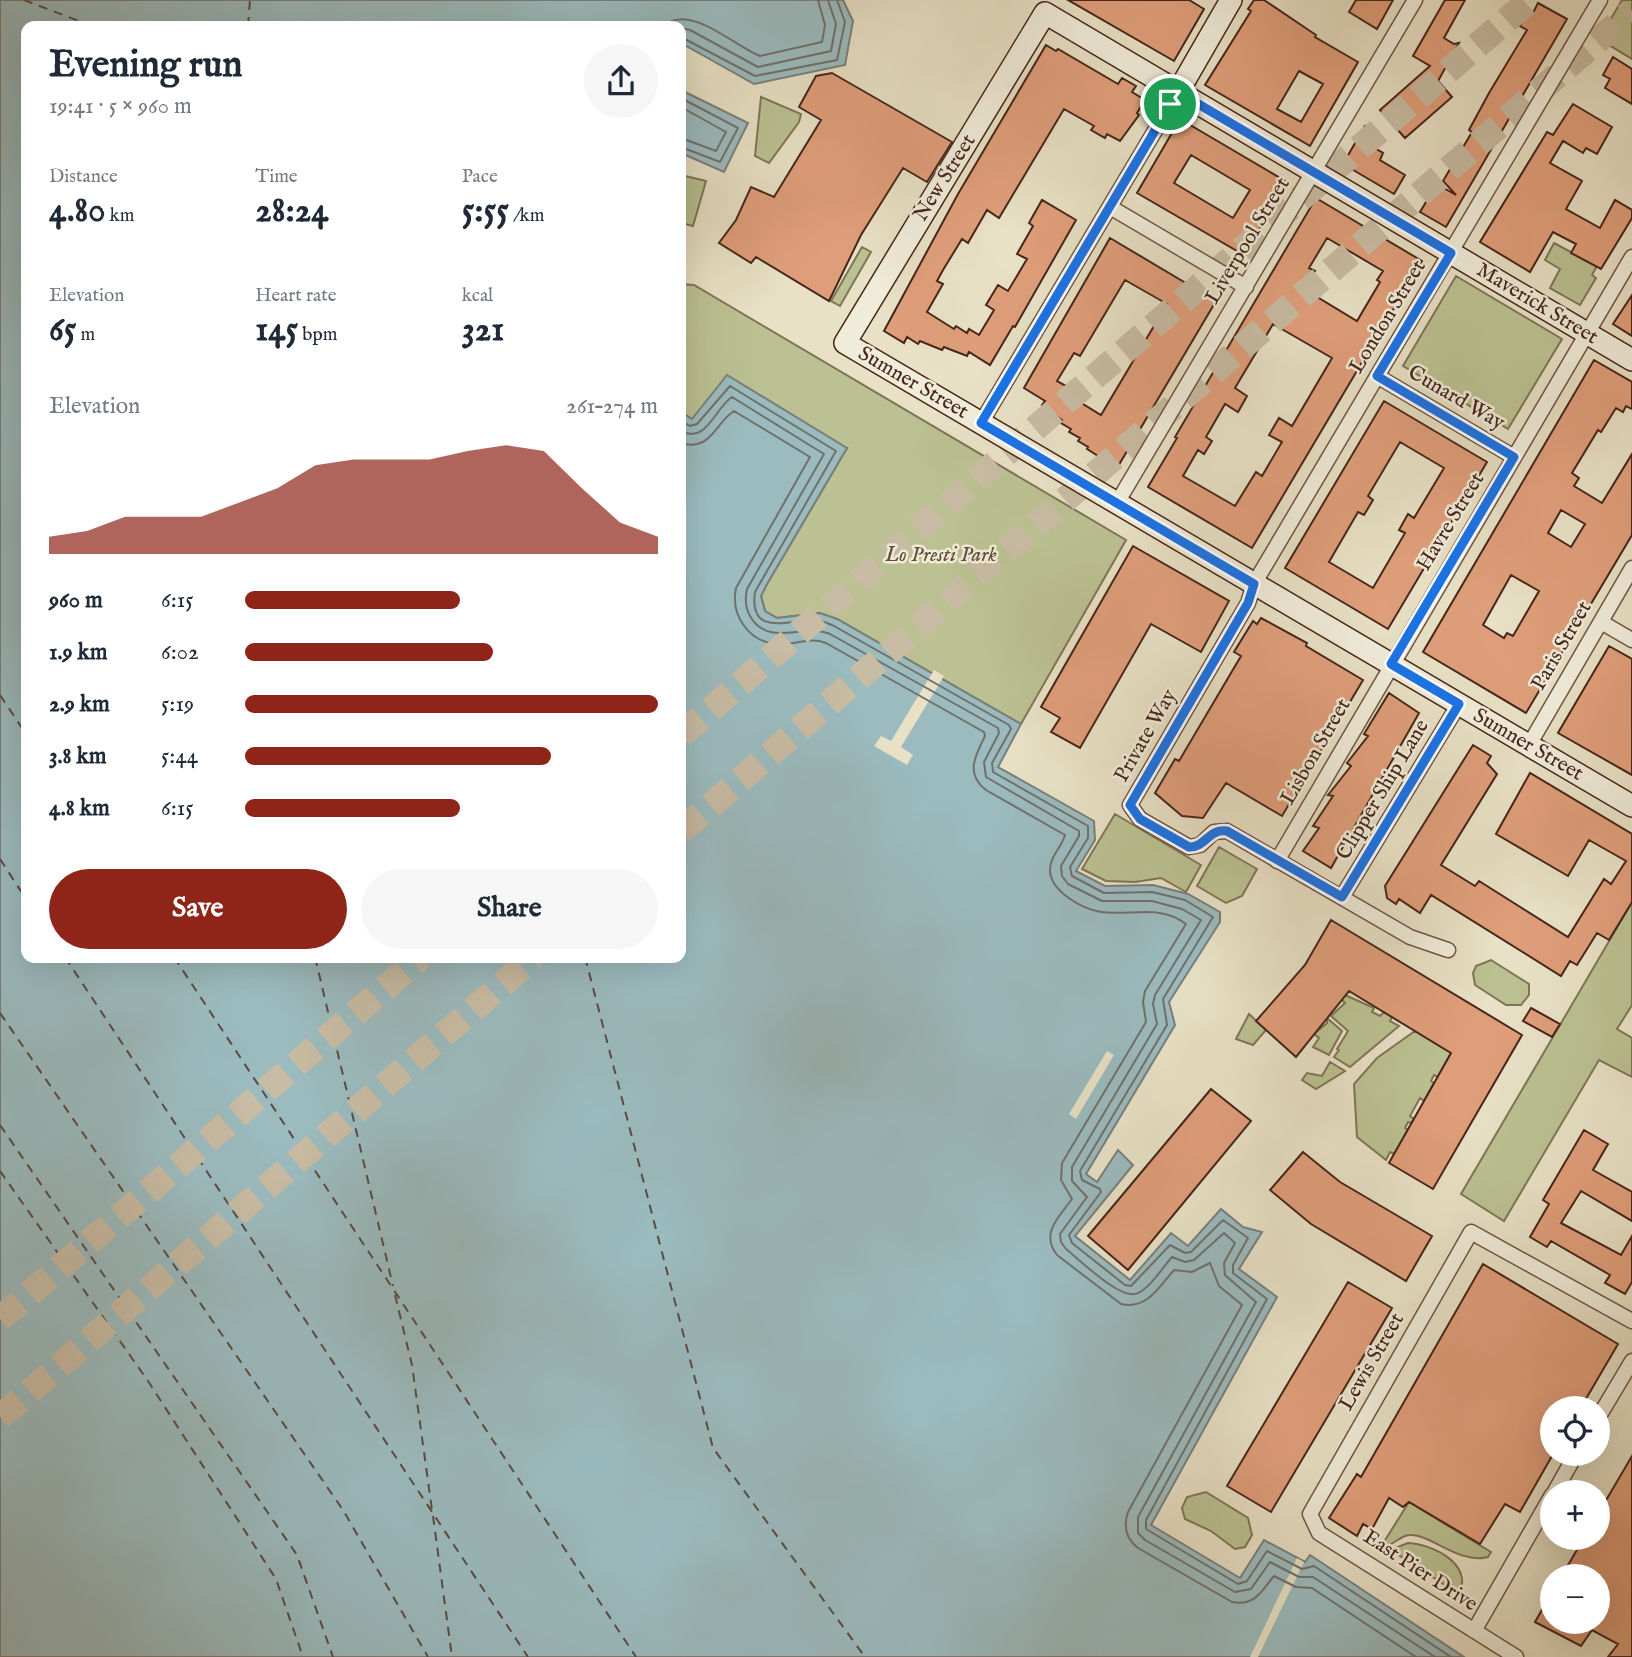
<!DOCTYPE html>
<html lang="en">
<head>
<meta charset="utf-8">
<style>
	body { margin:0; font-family:"IM FELL English",serif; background:#f6f6f7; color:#1f2937; height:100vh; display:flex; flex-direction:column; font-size:26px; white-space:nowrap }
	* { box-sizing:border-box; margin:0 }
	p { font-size:23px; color:#747a83 }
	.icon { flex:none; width:38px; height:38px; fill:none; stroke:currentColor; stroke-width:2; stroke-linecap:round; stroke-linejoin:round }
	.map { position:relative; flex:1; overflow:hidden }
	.details { position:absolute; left:21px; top:21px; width:665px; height:942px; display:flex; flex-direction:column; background:#fff; border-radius:14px; box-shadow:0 7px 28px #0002 }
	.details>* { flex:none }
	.fabs { position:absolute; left:1540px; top:1396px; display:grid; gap:14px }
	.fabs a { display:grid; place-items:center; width:70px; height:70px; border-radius:50%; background:#fff; box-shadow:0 7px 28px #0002; font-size:35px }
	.pin { position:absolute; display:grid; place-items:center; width:60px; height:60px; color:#fff; margin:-30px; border:4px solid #fff; border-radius:50%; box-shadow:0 2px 7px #0007 }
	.round { display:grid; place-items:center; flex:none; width:74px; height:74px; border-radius:37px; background:#f6f6f7 }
	.overview { display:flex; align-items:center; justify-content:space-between; height:119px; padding:0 28px }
	h1 { font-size:38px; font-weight:700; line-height:52px }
	.metrics { display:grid; grid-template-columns:repeat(3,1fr); gap:10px; height:119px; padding:7px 28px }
	.metrics div { display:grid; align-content:center }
	.metrics b { font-size:35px; font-weight:700 }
	.metrics small { font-size:19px; font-weight:400 }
	.metrics p { font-size:19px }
	.chart { height:196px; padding:14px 28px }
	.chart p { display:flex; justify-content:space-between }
	.chart svg { width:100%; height:126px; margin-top:7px; fill:#8f2418; opacity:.7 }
	.button { display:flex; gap:14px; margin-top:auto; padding:14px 28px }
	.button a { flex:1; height:80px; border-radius:42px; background:#8f2418; color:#fff; font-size:28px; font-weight:700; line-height:80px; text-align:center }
	.button a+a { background:#f6f6f7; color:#1f2937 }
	ul { padding:0 28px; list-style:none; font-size:23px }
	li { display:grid; grid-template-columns:112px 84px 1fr; align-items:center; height:52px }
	li i { height:18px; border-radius:9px; background:#8f2418 }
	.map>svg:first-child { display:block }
	.green { fill:#bbc192; stroke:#807456; stroke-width:2 }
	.water { fill:#9bbbbf; stroke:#797f7d; stroke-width:2 }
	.pier { fill:#e8e1c6 }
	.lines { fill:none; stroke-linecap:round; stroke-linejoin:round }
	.shore { stroke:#70706c; stroke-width:2 }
	.ferry { stroke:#5b4b43; stroke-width:2; stroke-dasharray:9 7; stroke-linecap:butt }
	.building { fill:#df9e7a; stroke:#46261a; stroke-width:2; fill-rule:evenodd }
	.highway-tunnel { stroke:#c8bca4; stroke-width:26; stroke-dasharray:26 13; stroke-linecap:butt }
	.street-casing { stroke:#6e5545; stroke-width:17 }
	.secondary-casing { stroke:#46261a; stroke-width:24 }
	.street { stroke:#f0ecda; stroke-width:14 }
	.secondary { stroke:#f0ecda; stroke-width:21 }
	.route-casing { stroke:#fff; stroke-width:14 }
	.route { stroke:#1a73e8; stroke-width:9 }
	.labels { text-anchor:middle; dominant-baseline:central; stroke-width:5; stroke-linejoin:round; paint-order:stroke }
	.street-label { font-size:21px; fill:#46261a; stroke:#f0ecda }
	.park-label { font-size:21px; font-style:italic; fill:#634d38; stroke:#f0ecda }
</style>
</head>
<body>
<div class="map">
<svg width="1632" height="1657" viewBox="0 0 1632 1657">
	<rect width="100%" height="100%" fill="#e8e1c6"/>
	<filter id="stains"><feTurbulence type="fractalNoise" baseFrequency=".00286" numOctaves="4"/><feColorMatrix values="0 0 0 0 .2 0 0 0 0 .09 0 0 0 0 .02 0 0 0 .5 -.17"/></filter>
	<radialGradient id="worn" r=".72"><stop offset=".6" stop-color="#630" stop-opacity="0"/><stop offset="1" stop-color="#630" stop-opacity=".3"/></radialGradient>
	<path class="green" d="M1622,0H1632V59L1599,39Z
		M761,97L801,114L799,122L769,163L755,156Z
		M681,175L706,181L693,226L681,223Z
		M1554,243L1597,266L1592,275L1596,278L1580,305L1550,288L1560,269L1545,260Z
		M862,247L871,252L840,306L831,301Z
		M1456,276L1562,339L1508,429L1403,366Z
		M681,284L694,285L1126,540L1021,724L837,619L819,613L777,618L765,611L761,596L767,584L847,448L692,420L681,412Z
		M1115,814L1201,865L1186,892L1161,878L1135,882L1106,881L1082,869Z
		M1219,847L1257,869L1242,896L1226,903L1197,886Z
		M1632,902V1005L1617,1029L1632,1038V1077L1599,1060L1504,1221L1461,1194Z
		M1491,960L1529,984V995L1521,1005H1506L1475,985L1473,973L1476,966Z
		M1345,995L1374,1008L1372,1012L1380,1016L1384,1012L1392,1017L1390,1021L1399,1026L1350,1067L1334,1057L1339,1050L1337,1049L1348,1031L1331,1016L1345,1003L1341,999Z
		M1249,1014L1266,1030L1253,1045L1236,1039Z
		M1327,1018L1342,1031L1329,1055L1313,1047L1319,1038L1314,1034L1327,1023Z
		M1415,1031L1451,1053L1438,1077L1434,1075L1431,1081L1434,1083L1424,1101L1420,1098L1410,1116L1414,1119L1411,1123L1408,1122L1405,1128L1408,1130L1394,1154L1390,1152L1386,1160L1357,1137L1354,1084L1377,1058Z
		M1330,1062L1345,1071L1316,1089L1302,1080L1307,1073L1322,1076Z
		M1206,1492L1248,1518L1252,1535L1245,1547L1235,1549L1211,1531L1185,1519L1182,1508L1187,1497Z
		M1409,1502L1491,1552L1488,1557C1456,1565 1427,1529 1405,1536C1400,1538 1392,1544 1386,1547L1382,1545Z
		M1408,1543C1432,1544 1474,1564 1459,1594L1394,1552L1395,1548Z"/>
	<path class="water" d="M0,0H843L853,21L845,65L754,84L681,43V26H26V957H681V412L692,419L727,375L847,448L767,584L761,596L765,611L777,618L820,613L837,619L1021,724L998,767L1094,821L1095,840L1076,871L1105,886L1153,885L1188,894L1220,912V922L1169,1002L1175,1025L1086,1174L1097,1182L1118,1150L1133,1165L1075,1236L1130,1280L1171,1233L1188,1246L1221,1209L1243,1227L1262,1232L1239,1269L1277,1297L1151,1525L1240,1578L1264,1540L1305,1562L1310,1555L1464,1657H0Z
		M681,90L748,123L724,172L681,153Z"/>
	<path class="pier" d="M934,670L944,676L901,747L913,755L907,765L874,746L881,736L891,741Z
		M1107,1051L1114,1055L1076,1119L1069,1114Z
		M1297,1558L1304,1562L1258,1657H1250Z"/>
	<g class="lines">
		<path class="shore" d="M663,26C691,3 732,45 760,56L822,42L825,25L818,0
			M681,28L690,30L758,67L831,51L836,24L828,0
			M681,37L755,76L837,60L845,22L837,0
			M681,98L738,128L720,162L681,147
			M681,107L726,132L716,151L681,138
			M681,421L690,426L697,424L730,386L836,451L755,592C748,641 796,617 818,620C823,621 829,624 834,626L1009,725L1011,729L992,763L993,772L1088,826V838L1070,867L1072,876L1104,893L1152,892L1185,900L1213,917L1163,999L1167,1025L1080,1171L1082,1180L1100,1189L1101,1192L1069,1235L1072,1243L1125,1285L1131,1286L1170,1245L1185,1253L1191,1252L1223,1220L1248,1238L1233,1265V1273L1267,1299L1146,1520V1529L1238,1584L1247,1581L1267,1551L1302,1569L1314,1566L1451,1657
			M681,431C706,445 715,408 732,397L824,454L747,589C745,598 745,607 750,616C768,648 803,623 830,634L998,728L999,733L984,762L986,777L1079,831V836L1061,866L1062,876L1068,884L1102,901H1152L1182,909L1201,920L1155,995L1153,1004L1157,1024L1072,1167V1181L1087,1197L1060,1234L1061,1242L1066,1249C1080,1260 1122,1302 1138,1293C1151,1287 1162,1268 1172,1257L1185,1262L1194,1260L1224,1233L1235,1243L1224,1263L1225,1275L1256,1302L1138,1517V1533L1145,1540L1235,1592L1251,1589L1270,1562L1299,1577H1313L1435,1657
			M681,443C711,452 715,423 734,411L810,457L736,588C730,617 751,645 782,644C798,644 810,637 826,643L984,732L985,736C975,756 965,774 986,790L1065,835C1062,847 1050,856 1050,870C1050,891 1082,909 1101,912C1130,916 1161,904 1186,924L1145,991L1143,1002L1146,1022L1062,1163L1061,1180L1072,1199C1059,1217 1040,1233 1057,1255L1121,1304C1147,1310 1159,1287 1174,1270L1192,1272L1210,1263L1219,1286L1242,1305L1128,1512C1123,1527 1126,1539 1138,1548L1232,1602C1256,1606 1261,1591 1274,1576L1296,1587L1312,1588L1416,1657"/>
		<path class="ferry" d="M24,0L92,26
			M248,26L250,0
			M0,695L26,734
			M0,859L26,899
			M65,957L528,1657
			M174,957L636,1657
			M315,957L393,1286
			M585,957L713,1448L865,1657
			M0,1013L343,1510L428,1657
			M0,1125L297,1555L333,1657
			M0,1171L148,1381L276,1579L303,1657
			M395,1295L412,1365L432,1510
			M433,1516L452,1657"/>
	</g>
	<path class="building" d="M1068,0H1189L1204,9L1174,61Z
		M1254,0H1264L1316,35L1315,37L1358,62L1310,146L1205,85L1251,11L1248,9ZM1299,71L1323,84L1301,122L1277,109Z
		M1356,0H1393L1377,29L1349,12Z
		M1445,0H1465L1444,38L1454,44L1459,43L1438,81L1452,97L1405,138L1380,110L1430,66L1413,56Z
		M1538,3L1567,19L1446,227L1420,212L1431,194L1434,196L1440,186L1456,195L1443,181L1472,132L1469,130L1489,93L1527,30L1520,26L1529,10L1533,13Z
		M1046,45L1056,51L1058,49L1118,84L1122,78L1136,86L1132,92L1145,100L1137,113L1139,115L1120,141L1107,134L1105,138L1091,130L1094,126L1064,109L999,218L987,210L968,243L962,239L943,270L937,281L943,284L927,312L954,329L956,326L967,333L969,329L979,335L994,310L986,305L998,285L1008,291L1027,259L1017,254L1033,226L1029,223L1042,200L1076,220L1015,327L1013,326L990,365L969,352L967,356L944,347L942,350L920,341L918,344L907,337L904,343L884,331L958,194Z
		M1613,57L1632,69V104L1605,88L1610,79L1603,75Z
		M832,73L952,142L927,182L903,168L861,235L829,301L756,257L751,263L719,243L736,220L751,187L774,197L821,120L799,107L816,76Z
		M1573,104L1612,127L1597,154L1586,148L1583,153L1563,141L1550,163L1582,181L1566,209L1600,228L1615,200L1632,210V218L1601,269L1571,253L1576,244L1553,232L1530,272L1480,242L1547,132L1553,135Z
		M1180,119L1287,182L1244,255L1137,193ZM1191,155L1250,190L1233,218L1174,183Z
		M1365,126L1380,135L1373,147L1383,153L1380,160L1405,175L1394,194L1343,164Z
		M1316,198L1422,261L1252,548L1148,487L1177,438L1175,437ZM1327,238L1383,271L1377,280L1380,282L1357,321L1304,289L1315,271L1309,268ZM1273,324L1332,358L1292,426L1279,418L1269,435L1282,442L1262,476L1256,472L1235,506L1183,476L1198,450L1204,454L1212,441L1206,437L1225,404L1238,412L1247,396L1235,388Z
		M1110,238L1216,301L1117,468L1087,449L1088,447L1078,441L1080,438L1069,432L1071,429L1061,423L1062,420L1042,405L1045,401L1024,388ZM1125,280L1167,304L1101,415L1075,399L1076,396L1066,390L1068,387L1057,381L1074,353L1080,356Z
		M1632,295V336L1613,324Z
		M1594,360L1632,382V409L1626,406L1623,412L1616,408L1601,432L1598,430L1572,473L1579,478L1574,486L1602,503L1632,454V535L1526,713L1423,652ZM1561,510L1585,524L1571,547L1548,533ZM1511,575L1539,591L1513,636L1507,633L1504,638L1483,625Z
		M1384,401L1487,462L1388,629L1285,568ZM1400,442L1444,468L1414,518L1408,514L1399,530L1405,533L1373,588L1329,562L1358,512L1364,515L1373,500L1368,496Z
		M1133,546L1229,601L1201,652L1151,624L1080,748L1051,732L1060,718L1041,707Z
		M1261,618L1307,643L1306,646L1363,680L1282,816L1226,783L1203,818L1182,816L1155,793L1175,759L1179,761L1241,656L1234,652L1253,621L1257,624Z
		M1609,646L1632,659V775L1558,733Z
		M1389,693L1419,713L1331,868L1303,851L1319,828L1313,826L1333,796L1328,795L1351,766L1347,763L1368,736L1364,734Z
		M1473,745L1491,756L1487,763L1497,774L1441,865L1475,886L1479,881L1568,937L1604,879L1611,884L1626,861L1589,840L1568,876L1496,834L1530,773L1632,834V902L1609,940L1597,933L1577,965L1570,961L1561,976L1431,895L1420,913L1399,899L1396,904L1387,898L1385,886Z
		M1331,920L1522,1035L1433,1189L1389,1163L1451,1053L1349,991L1296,1057L1256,1021L1305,965Z
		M1531,1008L1560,1024L1552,1037L1523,1021Z
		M1211,1089L1251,1121L1128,1270L1088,1236Z
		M1584,1130L1608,1144L1593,1170L1632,1192V1221L1581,1191L1561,1223L1621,1255L1632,1236V1282L1625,1294L1605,1283L1610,1275L1551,1241L1547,1247L1530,1237L1549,1204L1543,1200Z
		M1303,1152L1340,1182L1432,1236L1406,1281L1311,1224L1270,1190Z
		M1483,1264L1618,1344L1580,1409H1552V1456L1520,1512L1505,1504L1480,1544L1409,1502L1403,1507L1389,1498L1372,1529L1363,1524L1357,1536L1329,1518L1357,1474L1361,1477Z
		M1348,1282L1392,1308L1271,1512L1227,1486Z
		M1632,1456V1657H1608L1618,1644L1592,1630L1581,1646L1535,1622L1552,1592V1622H1598V1577H1561L1584,1538H1598V1514Z"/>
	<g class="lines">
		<path class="highway-tunnel" d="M681,735L1530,0
			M681,831L1632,11
			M0,1319L421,957
			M0,1417L534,957"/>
		<defs>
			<path id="street" d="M1110,207L1246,287
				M1377,376L1514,457
				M981,423L1178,92
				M1117,503L1415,0
				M1601,622L1632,640
				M1529,745L1632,568
				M1277,861L1632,257
				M1342,897L1459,704
				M1448,950L1410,937L1227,831L1214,832L1200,845L1189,847L1140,819L1130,805L1248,603L1254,584L1600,0
				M1598,1418L1632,1361
				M1554,1493L1576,1454
				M1474,1631L1552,1495
				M1516,1657L1319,1533L1310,1514L1471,1232L1632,1321"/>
			<path id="secondary" d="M1178,92L1231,0
				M1632,360L1045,13L845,343L1632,806"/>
		</defs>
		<use href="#street" class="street-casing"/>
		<use href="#secondary" class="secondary-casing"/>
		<use href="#street" class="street"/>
		<use href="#secondary" class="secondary"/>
	</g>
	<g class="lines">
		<defs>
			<path id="route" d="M1178,92L1451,253L1377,376L1514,457L1391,664L1459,704L1342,897L1227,831C1209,828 1205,848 1189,847L1140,819L1130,805L1248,603L1254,584L981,423Z"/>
		</defs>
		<use href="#route" class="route-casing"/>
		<use href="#route" class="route"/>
	</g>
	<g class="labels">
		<g class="street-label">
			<text transform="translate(945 178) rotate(-58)">New Street</text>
			<text transform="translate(1248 241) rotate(-59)">Liverpool Street</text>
			<text transform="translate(1537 304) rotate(31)">Maverick Street</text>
			<text transform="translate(1388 317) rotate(-59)">London Street</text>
			<text transform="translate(913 383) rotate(30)">Sumner Street</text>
			<text transform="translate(1456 398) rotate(30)">Cunard Way</text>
			<text transform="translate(1451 522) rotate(-59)">Havre Street</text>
			<text transform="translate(1562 646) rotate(-60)">Paris Street</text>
			<text transform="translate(1146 736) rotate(-60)">Private Way</text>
			<text transform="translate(1528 745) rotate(30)">Sumner Street</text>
			<text transform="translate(1316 752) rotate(-60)">Lisbon Street</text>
			<text transform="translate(1383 790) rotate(-59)">Clipper Ship Lane</text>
			<text transform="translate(1372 1362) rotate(-60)">Lewis Street</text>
			<text transform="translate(1420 1571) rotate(33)">East Pier Drive</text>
		</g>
		<g class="park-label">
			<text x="941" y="555">Lo Presti Park</text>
		</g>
	</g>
	<rect width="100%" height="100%" filter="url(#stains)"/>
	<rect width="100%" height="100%" fill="url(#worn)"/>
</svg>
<div class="fabs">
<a><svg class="icon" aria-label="locate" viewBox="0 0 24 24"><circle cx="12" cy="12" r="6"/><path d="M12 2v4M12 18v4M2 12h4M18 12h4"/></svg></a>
<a>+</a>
<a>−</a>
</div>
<div class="pin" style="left:1170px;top:104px;background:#1e9e55"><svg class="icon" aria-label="arrive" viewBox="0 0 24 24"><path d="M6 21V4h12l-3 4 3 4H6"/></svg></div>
<section class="details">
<div class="overview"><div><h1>Evening run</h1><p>19:41 · 5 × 960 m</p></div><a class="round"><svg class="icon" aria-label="share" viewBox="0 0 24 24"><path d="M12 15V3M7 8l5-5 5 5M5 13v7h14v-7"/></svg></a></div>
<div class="metrics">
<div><p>Distance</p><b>4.80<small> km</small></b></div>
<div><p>Time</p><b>28:24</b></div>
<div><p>Pace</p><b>5:55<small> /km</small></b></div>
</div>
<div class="metrics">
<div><p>Elevation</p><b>65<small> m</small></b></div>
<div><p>Heart rate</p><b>145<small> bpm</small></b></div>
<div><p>kcal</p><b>321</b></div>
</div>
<div class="chart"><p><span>Elevation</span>261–274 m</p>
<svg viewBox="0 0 160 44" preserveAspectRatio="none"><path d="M0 44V38L10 36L20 31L30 31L40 31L50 26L60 21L70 13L80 11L90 11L100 11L110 8L120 6L130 8L140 21L150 33L160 38V44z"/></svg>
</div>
<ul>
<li><b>960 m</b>6:15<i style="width:52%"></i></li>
<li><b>1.9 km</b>6:02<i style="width:60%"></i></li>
<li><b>2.9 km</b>5:19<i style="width:100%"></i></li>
<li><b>3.8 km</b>5:44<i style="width:74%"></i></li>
<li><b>4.8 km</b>6:15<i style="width:52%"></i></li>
</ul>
<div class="button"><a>Save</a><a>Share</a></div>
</section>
</div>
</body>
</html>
